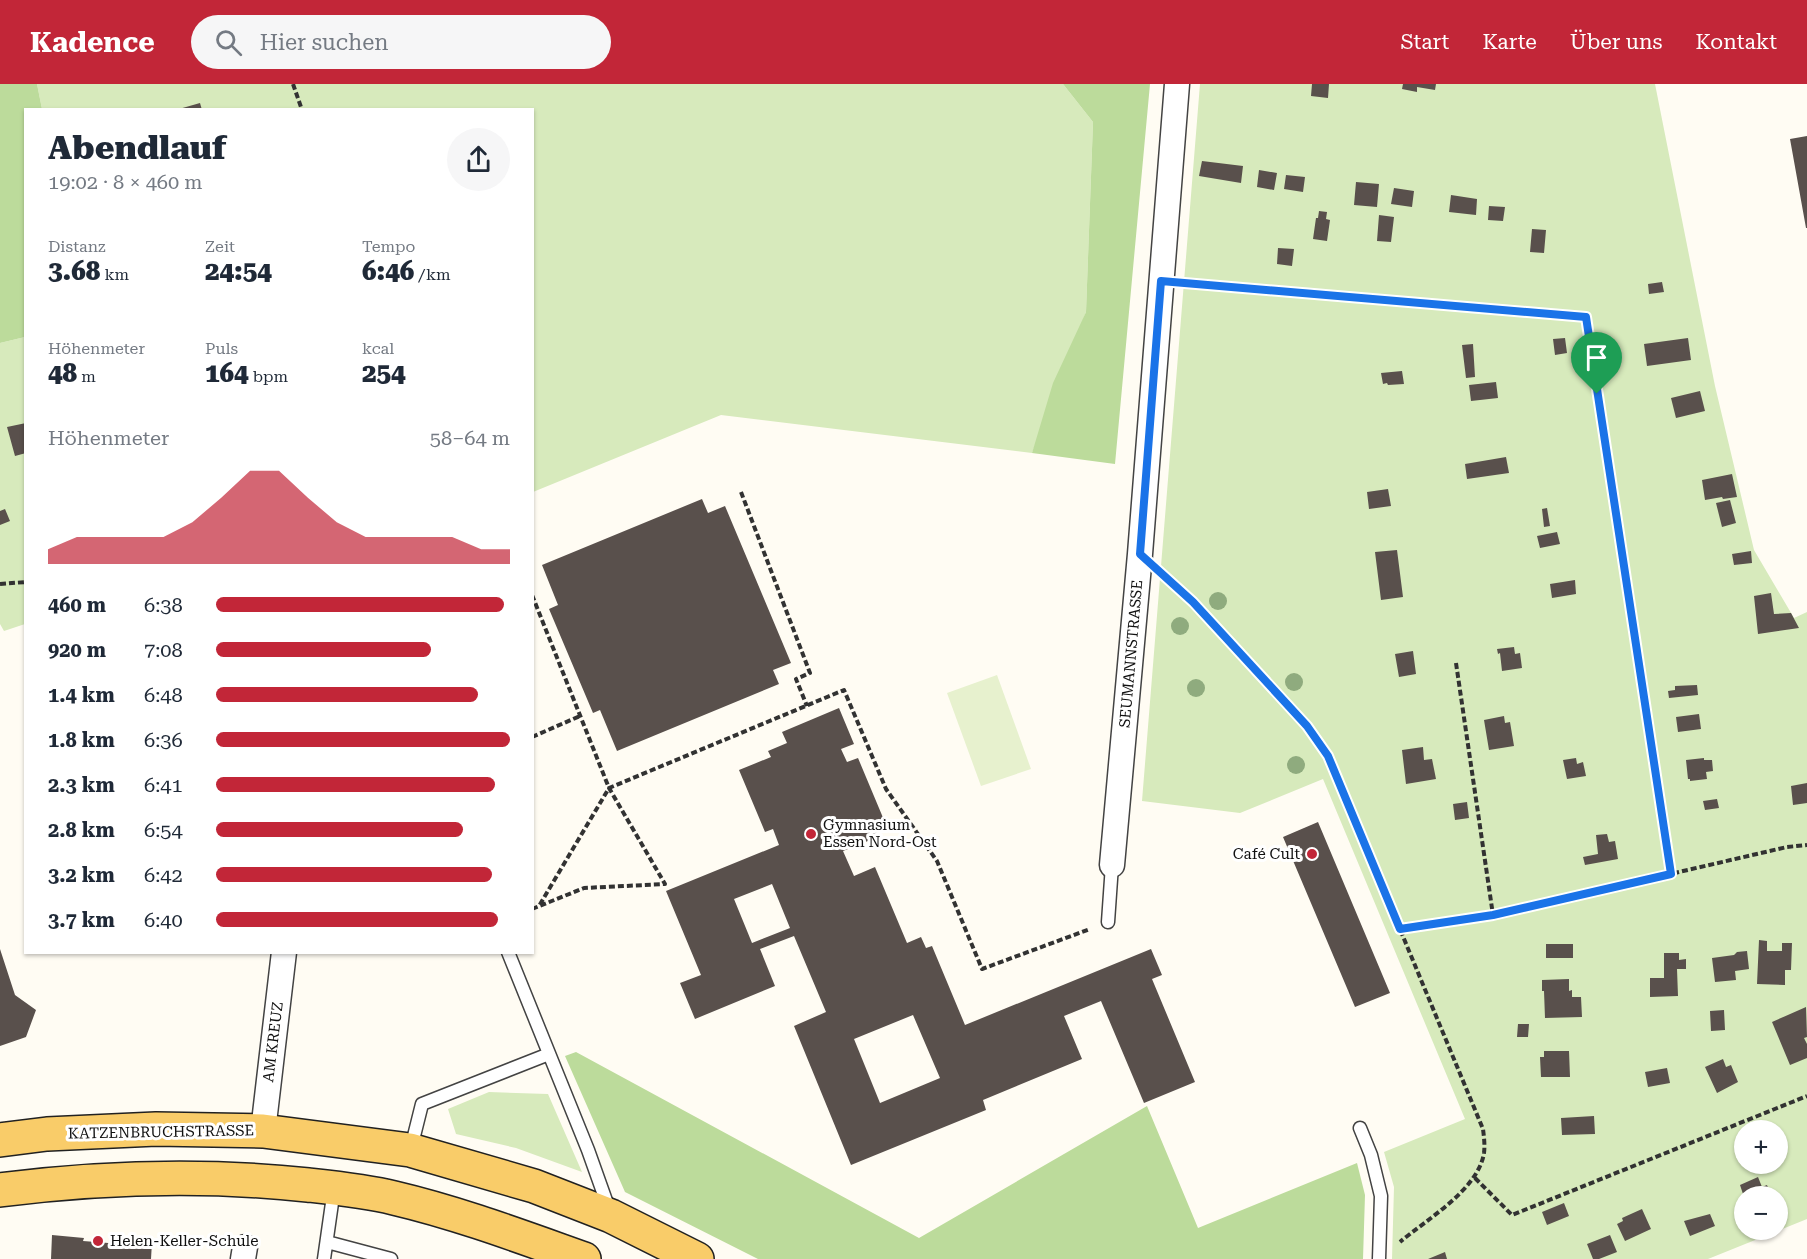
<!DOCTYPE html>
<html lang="de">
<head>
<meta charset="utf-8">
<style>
	body { margin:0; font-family:"Roboto Serif",serif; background:#f6f6f7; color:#1f2937; height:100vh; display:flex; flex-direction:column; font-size:22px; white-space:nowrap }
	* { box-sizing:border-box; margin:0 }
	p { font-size:20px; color:#747a83 }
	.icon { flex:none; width:33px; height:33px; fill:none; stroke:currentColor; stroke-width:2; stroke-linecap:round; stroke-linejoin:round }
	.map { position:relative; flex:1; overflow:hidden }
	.panel { position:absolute; left:24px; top:24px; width:510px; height:846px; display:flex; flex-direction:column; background:#fff; border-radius:0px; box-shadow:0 2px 4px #0004 }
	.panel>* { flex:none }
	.tools { position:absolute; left:1734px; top:1036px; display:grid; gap:12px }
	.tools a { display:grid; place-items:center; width:54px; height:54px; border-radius:50%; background:#fff; box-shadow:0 2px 4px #0004; font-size:30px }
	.pin { position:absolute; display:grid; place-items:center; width:51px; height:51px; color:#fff; margin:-62px -26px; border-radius:50% 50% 50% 0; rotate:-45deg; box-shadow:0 0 6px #0007 }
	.pin .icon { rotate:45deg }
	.round { display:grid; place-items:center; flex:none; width:63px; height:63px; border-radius:32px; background:#f6f6f7 }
	.headline { display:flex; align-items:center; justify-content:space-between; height:102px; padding:0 24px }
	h1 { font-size:33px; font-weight:800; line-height:45px }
	.metrics { display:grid; grid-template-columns:repeat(3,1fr); gap:9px; height:102px; padding:6px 24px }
	.metrics div { display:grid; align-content:center }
	.metrics b { font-size:26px; font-weight:800 }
	.metrics small { font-size:16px; font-weight:400 }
	.metrics p { font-size:16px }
	.chart { height:168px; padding:12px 24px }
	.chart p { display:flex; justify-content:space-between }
	.chart svg { width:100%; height:108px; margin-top:6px; fill:#c22638; opacity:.7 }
	ul { padding:0 24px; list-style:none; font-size:20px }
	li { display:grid; grid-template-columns:96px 72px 1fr; align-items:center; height:45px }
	li i { height:15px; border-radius:8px; background:#c22638 }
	header { display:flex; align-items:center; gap:36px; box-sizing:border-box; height:84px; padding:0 30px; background:#c22638; color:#fff }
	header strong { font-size:28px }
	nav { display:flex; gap:33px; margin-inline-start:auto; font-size:21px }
	.search { width:420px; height:54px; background:#f6f6f7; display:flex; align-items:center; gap:15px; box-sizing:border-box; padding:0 21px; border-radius:33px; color:#747a83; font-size:22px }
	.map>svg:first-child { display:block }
	.green { fill:#d7eabc; fill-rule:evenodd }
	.forest { fill:#bcdb9b }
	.pitch { fill:#e7f1ce }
	.building { fill:#59504c; fill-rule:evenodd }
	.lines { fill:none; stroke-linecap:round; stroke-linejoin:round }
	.service-casing { stroke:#434343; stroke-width:15 }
	.minor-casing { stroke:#434343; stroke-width:27 }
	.primary-casing { stroke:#212121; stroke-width:36 }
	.path { stroke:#323232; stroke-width:4; stroke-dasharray:6 3; stroke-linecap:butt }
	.service { stroke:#fff; stroke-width:12 }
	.minor { stroke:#fff; stroke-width:24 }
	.primary { stroke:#f9cc69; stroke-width:33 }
	.tree { fill:#8fab7e }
	.route-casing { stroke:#fff; stroke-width:12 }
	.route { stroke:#1a73e8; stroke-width:8 }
	.poi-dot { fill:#c22638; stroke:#fff; stroke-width:2 }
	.labels { text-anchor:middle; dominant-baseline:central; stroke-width:6; stroke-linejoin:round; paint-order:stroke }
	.street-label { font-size:15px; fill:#101010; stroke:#fff }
	.poi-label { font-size:15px; fill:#101010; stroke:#fff; text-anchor:start }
</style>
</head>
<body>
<header>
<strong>Kadence</strong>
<div class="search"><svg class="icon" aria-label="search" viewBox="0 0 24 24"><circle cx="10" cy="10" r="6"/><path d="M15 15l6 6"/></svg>Hier suchen</div>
<nav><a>Start</a><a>Karte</a><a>Über uns</a><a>Kontakt</a></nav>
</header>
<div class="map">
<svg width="1807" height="1175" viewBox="0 0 1807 1175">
	<rect width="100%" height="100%" fill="#fffcf3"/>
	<path class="green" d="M37,0H1063L1093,38L1086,228L1032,369L721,331L533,408L532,26L42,25Z
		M1200,0H1655L1715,302L1754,466L1794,534L1807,528V1135L1708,1175H1392L1394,1103L1384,1068L1465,1035L1323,695L1240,729L1142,717ZM1744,1047H1778V1080H1744ZM1744,1113H1778V1146H1744Z
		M25,253V540L4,547L0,540V259Z
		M489,1008L548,1010L582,1088L516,1064L456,1050L448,1025Z"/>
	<path class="forest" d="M0,0H37L42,25L26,26L25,253L0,259Z
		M1063,0H1150L1115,380L1032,369L1053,299L1086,228L1093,38Z
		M576,968L919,1154L1147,1022L1198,1144L1357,1079L1365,1111L1363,1175H758L625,1108L565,972Z"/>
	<path class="pitch" d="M997,591L1031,685L981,702L947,609Z"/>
	<path class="building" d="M1312,0H1329L1328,14L1311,12Z
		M1403,0H1436L1435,6L1417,3V8L1402,5Z
		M200,19L202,26H179V25Z
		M1807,52V144H1806L1790,55Z
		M1202,77L1243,82L1241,99L1199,92Z
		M1259,86L1277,89L1274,106L1257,103Z
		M1286,91L1305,93L1303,108L1284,105Z
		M1356,98L1379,100L1377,123L1354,121Z
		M1394,104L1414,107L1412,123L1391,120Z
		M1451,111L1477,115L1476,131L1449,128Z
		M1489,122L1505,123L1503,137L1488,136Z
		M1319,127L1327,128L1326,135L1330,136L1327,157L1313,155L1316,134H1318Z
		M1379,131L1394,133L1391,158L1377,157Z
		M1532,145L1546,146L1544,169L1530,168Z
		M1278,164L1294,165L1292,182L1277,180Z
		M1662,198L1664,208L1649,210L1648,200Z
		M1565,254L1567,269L1555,271L1553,255Z
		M1688,254L1691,276L1647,282L1644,260Z
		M1473,260L1475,293L1466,294L1462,261Z
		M1402,287L1404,300L1388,301L1387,299L1383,300L1381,289Z
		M1496,298L1498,314L1471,317L1469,301Z
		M1700,307L1705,327L1676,334L1671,314Z
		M26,339V369L15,372L7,343Z
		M1506,373L1509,389L1467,395L1465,380Z
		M1732,390L1737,413L1723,415L1722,413L1705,416L1702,396Z
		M1388,405L1391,422L1369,425L1367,408Z
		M702,415L708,429L725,422L791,579L773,586L779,600L617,667L600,626L593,629L549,525L558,521L542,481Z
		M1730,416L1736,439L1722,443L1716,419Z
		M1547,424L1550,442L1544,443L1542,425Z
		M5,425L10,437L0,441V427Z
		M1557,448L1560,460L1540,464L1537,452Z
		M1397,466L1403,513L1381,516L1375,468Z
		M1751,467L1752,479L1734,481L1732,470Z
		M1575,496L1576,510L1552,514L1550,500Z
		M1771,509L1774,530L1791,529L1799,544L1758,550L1754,512Z
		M1514,563L1515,570L1520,569L1522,584L1502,587L1500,569L1498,570L1497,565Z
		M1413,567L1416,590L1399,593L1395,570Z
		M1697,601L1698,611L1669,614L1668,607L1675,606V602Z
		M839,624L854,660L841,665L847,678L858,674L884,736L873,740L878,753L843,767L854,792L875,783L907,859L921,853L926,864L932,862L965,941L1151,865L1162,891L1152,895L1195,998L1144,1019L1101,917L1064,932L1082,975L983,1016L986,1026L851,1081L794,942L826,928L794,852L760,865L775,902L695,935L680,899L701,891L666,807L779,761L773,745L765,748L739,686L771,673L768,667L787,659L782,648ZM772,800L790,844L752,859L734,815ZM913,931L940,994L880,1019L854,955Z
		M1699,630L1701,645L1678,648L1676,633Z
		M1504,632L1505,639L1510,638L1514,662L1489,666L1484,636Z
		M1423,663L1424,676L1432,675L1436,695L1406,700L1402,666Z
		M1576,674L1577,680L1583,678L1586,692L1567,695L1563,676Z
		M1704,674V676H1712L1713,687L1706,688L1707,695L1690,697V695H1688L1686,676Z
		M1807,699V719L1793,721L1791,702Z
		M1717,715L1719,724L1705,726L1703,717Z
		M1467,718L1469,734L1455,736L1453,720Z
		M1318,738L1390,909L1355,923L1283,753Z
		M1607,750L1609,758L1615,757L1618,775L1585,781L1583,773L1598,770L1596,751Z
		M1759,856L1767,857V867H1782V859H1792L1791,886H1785V901L1757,900Z
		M1546,860H1573V874H1546Z
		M0,865L15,911L36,926L26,953L0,962Z
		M1747,867L1749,885L1735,887L1736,896L1715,898L1712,874L1734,871L1737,868Z
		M1664,869H1679V876L1686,875V885H1677L1678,912L1650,913V894H1664Z
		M1569,895V907L1572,906V913H1581L1582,933L1545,934L1544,907H1542V896Z
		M1806,923L1807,953L1804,954L1807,960V974L1790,981L1772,938Z
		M1724,926L1725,946L1711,947L1710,927Z
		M1518,940H1529L1528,953H1517Z
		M1544,967H1569L1570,993H1541L1540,973H1544Z
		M1723,975L1726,983L1731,981L1738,998L1717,1009L1705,983Z
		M1667,984L1670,999L1648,1003L1645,988Z
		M1594,1032L1595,1050L1562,1051L1561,1034Z
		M1758,1093L1762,1103L1767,1101L1771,1113H1744L1740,1101Z
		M1564,1119L1569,1132L1547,1141L1542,1128Z
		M1642,1125L1651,1145L1625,1157L1617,1140L1623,1137L1622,1134Z
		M1710,1130L1715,1142L1690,1152L1684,1137Z
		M52,1151L84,1154L83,1157L121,1160V1156L152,1158L151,1175H51Z
		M1610,1151L1617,1168L1599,1175H1593L1587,1160Z
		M1445,1168L1447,1175H1428Z"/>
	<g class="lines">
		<defs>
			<path id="service" d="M1108,838L1112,781
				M508,868L588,1066L609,1125
				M1360,1044L1371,1071L1381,1112L1379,1175
				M411,1064L422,1020L549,970
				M327,1158L391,1175
				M324,1175L334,1105"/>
			<path id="minor" d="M1112,781L1140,470L1177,0
				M263,1047L284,868
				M243,1175L245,1163"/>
			<path id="primary" d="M0,1056L47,1050L156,1045L263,1047L410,1066L534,1102L611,1132L697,1175
				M0,1106C103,1093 205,1090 308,1101C336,1104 366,1107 394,1114C458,1129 522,1153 584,1175"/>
		</defs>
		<use href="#service" class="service-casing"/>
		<use href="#minor" class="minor-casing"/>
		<use href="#primary" class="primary-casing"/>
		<path class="path" d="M293,0L302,26
			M1188,200L1586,233L1671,790
			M741,408L810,589L796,595L807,622
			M1165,492L1193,518L1307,642L1328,672L1483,1045C1484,1053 1485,1061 1484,1069C1478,1106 1427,1135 1400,1158
			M0,500L26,498
			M532,511L609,704L844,606L886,705L937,777L982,885L1090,845
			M1456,579L1493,831
			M532,653L580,632
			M532,825L584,804L665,800L609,704L539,822
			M1400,845L1493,831L1787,763L1807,761
			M1475,1094L1512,1131L1807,1012"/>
		<use href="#service" class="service"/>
		<use href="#minor" class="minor"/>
		<use href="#primary" class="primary"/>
	</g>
	<g class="tree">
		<circle cx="1218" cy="517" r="9"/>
		<circle cx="1180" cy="542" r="9"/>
		<circle cx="1294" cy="598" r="9"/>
		<circle cx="1196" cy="604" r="9"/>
		<circle cx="1296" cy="681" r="9"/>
	</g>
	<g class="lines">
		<defs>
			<path id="route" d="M1161,197L1586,233L1671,790L1493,831L1400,845L1328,672L1307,642L1193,518L1140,470Z"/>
		</defs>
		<use href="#route" class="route-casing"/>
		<use href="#route" class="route"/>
	</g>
	<g class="poi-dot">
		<circle cx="811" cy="750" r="6"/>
		<circle cx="1312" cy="770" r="6"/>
		<circle cx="98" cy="1157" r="6"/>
	</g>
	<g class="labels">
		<g class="street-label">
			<text transform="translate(1131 570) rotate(-85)">SEUMANNSTRASSE</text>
			<text transform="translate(273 958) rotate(-83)">AM KREUZ</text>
			<text transform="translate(161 1048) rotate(-1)">KATZENBRUCHSTRASSE</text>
		</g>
		<g class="poi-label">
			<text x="823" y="741">Gymnasium<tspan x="823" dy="17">Essen Nord-Ost</tspan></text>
			<text x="1300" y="770" text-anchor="end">Café Cult</text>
			<text x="110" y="1157">Helen-Keller-Schule</text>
		</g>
	</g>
</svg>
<div class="tools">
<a>+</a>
<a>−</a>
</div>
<div class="pin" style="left:1597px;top:310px;background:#1e9e55"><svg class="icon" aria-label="arrive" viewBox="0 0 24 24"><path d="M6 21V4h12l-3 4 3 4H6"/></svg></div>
<section class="panel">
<div class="headline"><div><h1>Abendlauf</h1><p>19:02 · 8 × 460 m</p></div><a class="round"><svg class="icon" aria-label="share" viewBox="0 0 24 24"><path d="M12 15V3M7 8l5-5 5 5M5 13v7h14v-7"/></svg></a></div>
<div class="metrics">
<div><p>Distanz</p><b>3.68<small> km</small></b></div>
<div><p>Zeit</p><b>24:54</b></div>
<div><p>Tempo</p><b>6:46<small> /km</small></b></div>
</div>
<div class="metrics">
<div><p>Höhenmeter</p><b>48<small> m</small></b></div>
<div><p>Puls</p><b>164<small> bpm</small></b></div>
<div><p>kcal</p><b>254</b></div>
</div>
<div class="chart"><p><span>Höhenmeter</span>58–64 m</p>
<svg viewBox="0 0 160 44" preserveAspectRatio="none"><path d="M0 44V38L10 33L20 33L30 33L40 33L50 27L60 17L70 6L80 6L90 17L100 27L110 33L120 33L130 33L140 33L150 38L160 38V44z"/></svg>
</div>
<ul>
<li><b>460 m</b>6:38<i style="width:98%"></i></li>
<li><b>920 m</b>7:08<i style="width:73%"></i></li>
<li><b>1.4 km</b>6:48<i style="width:89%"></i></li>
<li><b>1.8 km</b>6:36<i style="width:100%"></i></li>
<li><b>2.3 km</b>6:41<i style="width:95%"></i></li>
<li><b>2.8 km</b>6:54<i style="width:84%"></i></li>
<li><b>3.2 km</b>6:42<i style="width:94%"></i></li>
<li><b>3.7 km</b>6:40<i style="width:96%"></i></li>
</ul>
</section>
</div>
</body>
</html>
